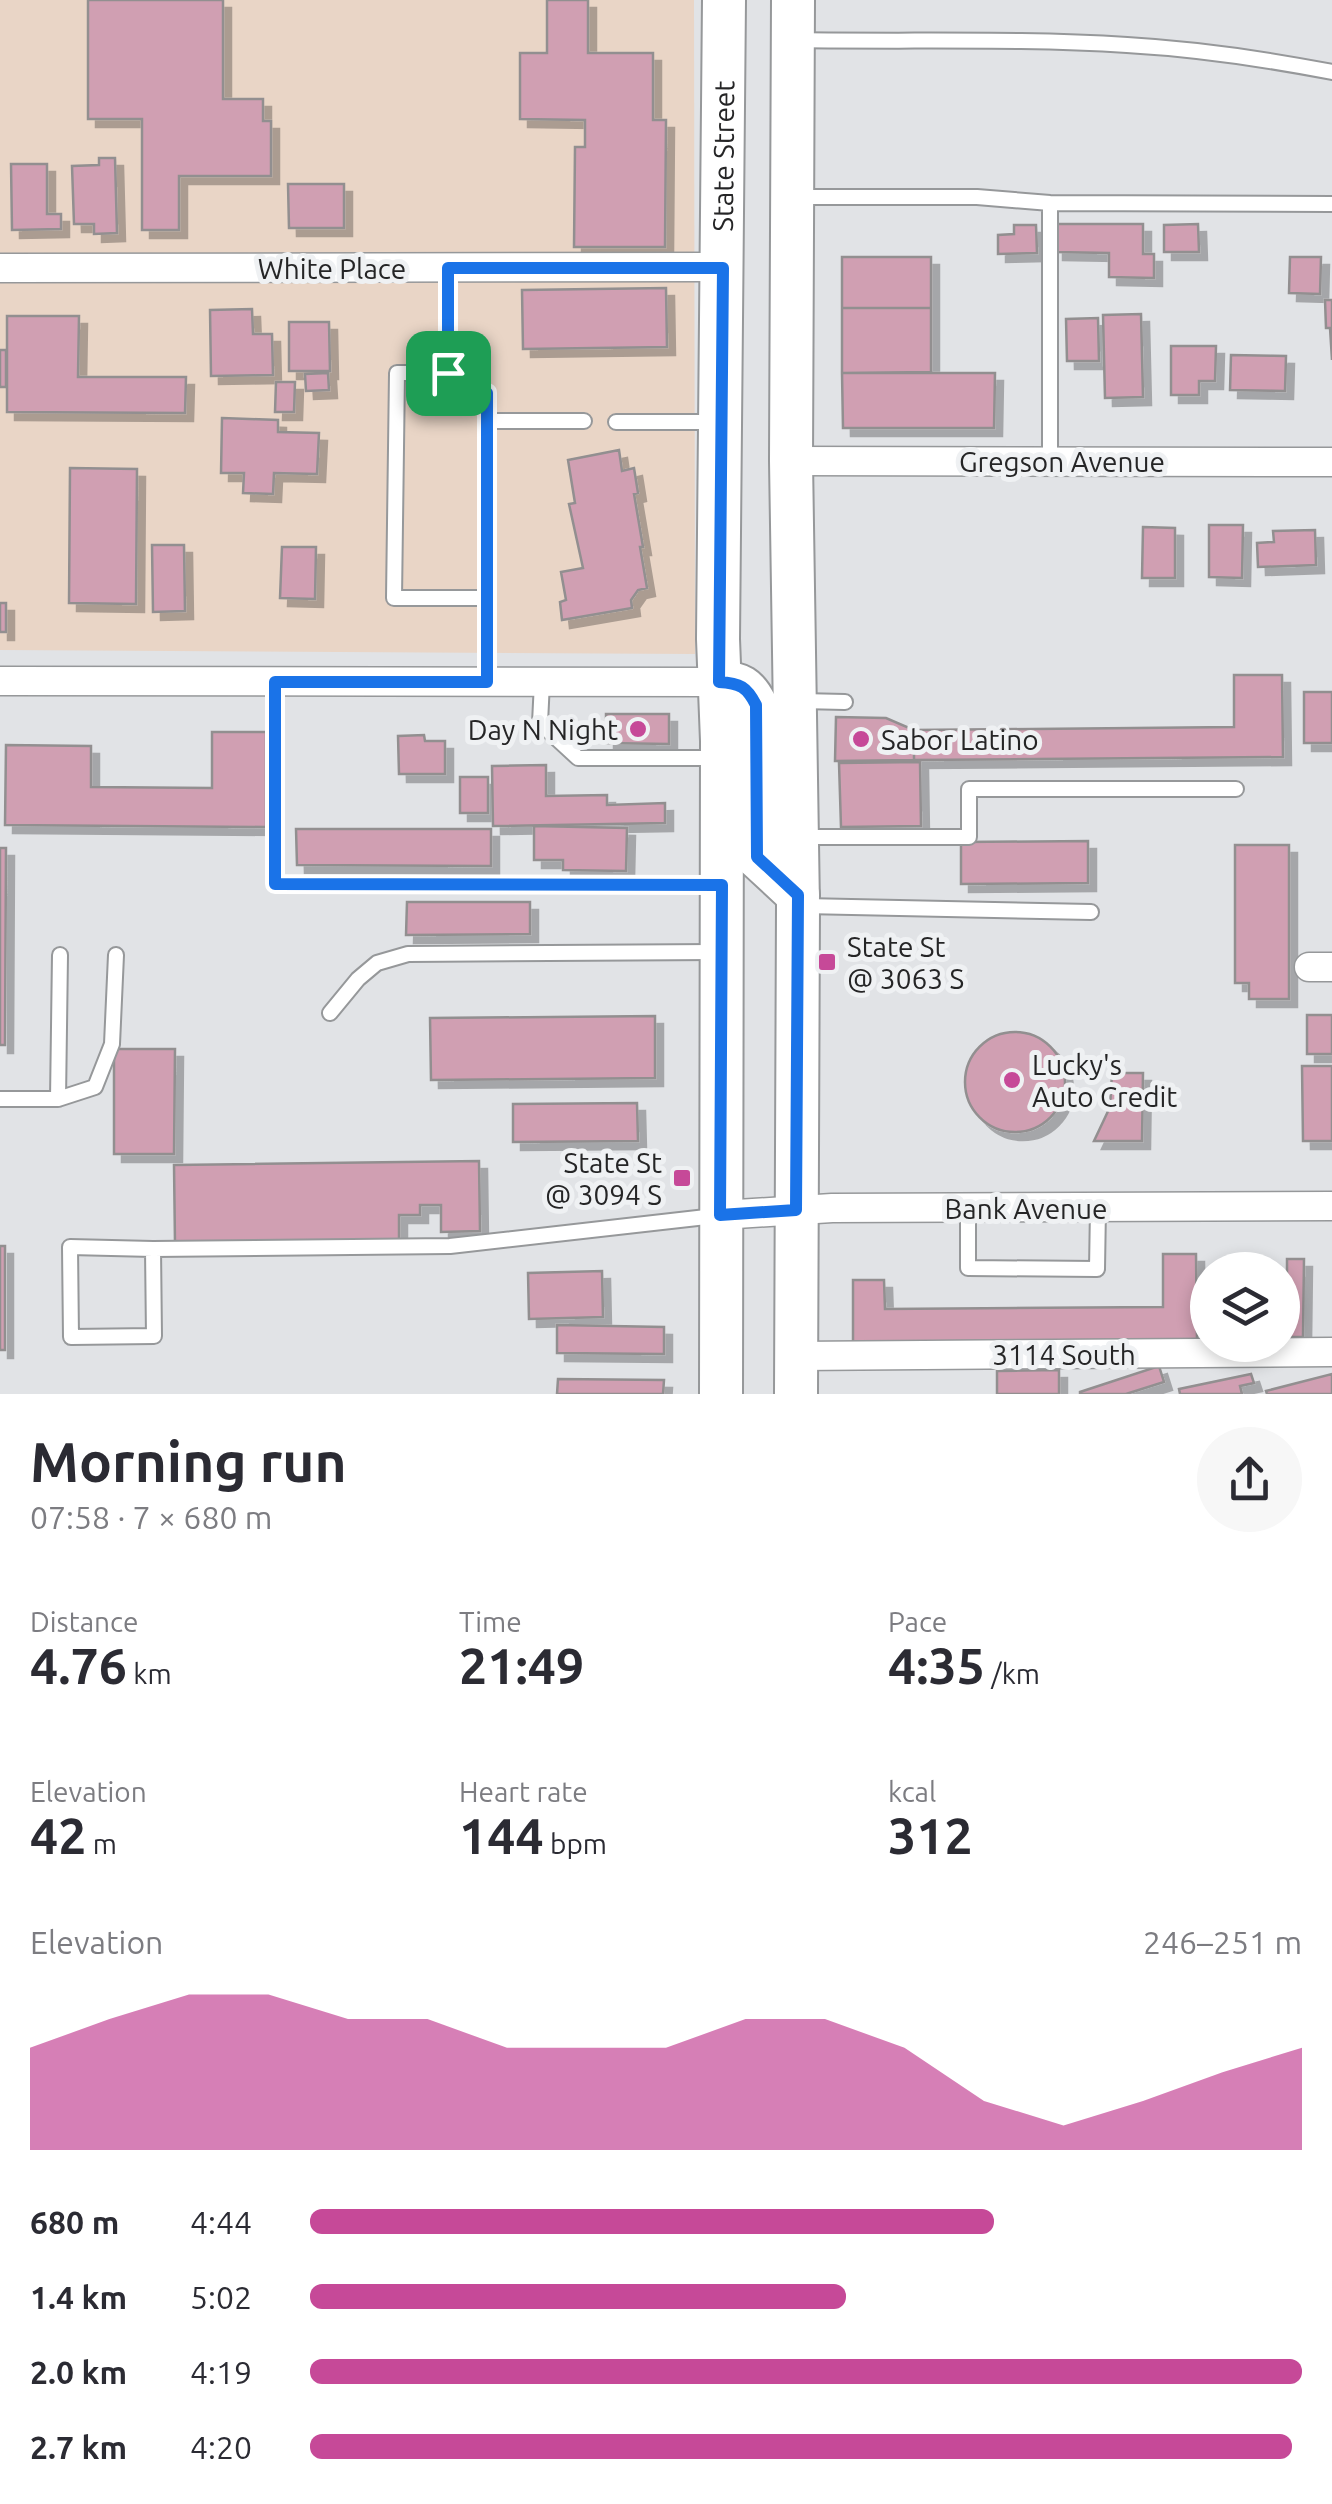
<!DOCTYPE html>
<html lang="en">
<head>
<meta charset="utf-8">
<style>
	body { margin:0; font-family:Ubuntu,sans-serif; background:#f7f7f7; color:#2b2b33; height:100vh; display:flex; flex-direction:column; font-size:38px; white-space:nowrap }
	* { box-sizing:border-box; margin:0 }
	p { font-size:32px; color:#7c7c81 }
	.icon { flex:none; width:55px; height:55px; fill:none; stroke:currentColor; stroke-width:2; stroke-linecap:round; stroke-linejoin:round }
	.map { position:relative; height:1394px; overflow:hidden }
	.panel { display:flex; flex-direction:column; background:#fff; flex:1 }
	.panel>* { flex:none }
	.buttons { position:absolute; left:1190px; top:1252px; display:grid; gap:20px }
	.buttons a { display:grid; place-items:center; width:110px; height:110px; border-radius:50%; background:#fff; box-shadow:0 5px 15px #0003; font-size:50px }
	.pin { position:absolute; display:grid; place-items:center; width:85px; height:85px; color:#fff; margin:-42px; border-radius:20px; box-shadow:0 5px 15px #0006 }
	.round { display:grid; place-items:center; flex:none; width:105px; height:105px; border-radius:52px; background:#f7f7f7 }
	.head { display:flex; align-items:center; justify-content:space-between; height:170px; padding:0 30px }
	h1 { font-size:55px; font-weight:600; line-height:75px }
	.figures { display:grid; grid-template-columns:repeat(3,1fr); gap:15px; height:170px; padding:10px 30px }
	.figures div { display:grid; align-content:center }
	.figures b { font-size:50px; font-weight:600 }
	.figures small { font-size:28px; font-weight:400 }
	.figures p { font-size:28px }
	.chart { height:280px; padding:20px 30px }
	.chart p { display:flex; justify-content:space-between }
	.chart svg { width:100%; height:180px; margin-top:10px; fill:#c64998; opacity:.7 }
	ul { padding:0 30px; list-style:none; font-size:32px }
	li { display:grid; grid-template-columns:160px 120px 1fr; align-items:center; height:75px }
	li i { height:25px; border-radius:12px; background:#c64998 }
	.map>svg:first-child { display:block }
	.industrial { fill:#e9d5c6 }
	.building { fill:#d09fb2; stroke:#928f90; stroke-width:2.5; filter:url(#shadow) }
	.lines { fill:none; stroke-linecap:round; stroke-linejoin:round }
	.service-casing { stroke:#96989a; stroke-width:18 }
	.minor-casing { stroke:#96989a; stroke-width:31 }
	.primary-casing { stroke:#96989a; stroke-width:46 }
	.service { stroke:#fff; stroke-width:14 }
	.minor { stroke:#fff; stroke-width:28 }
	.primary { stroke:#fff; stroke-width:42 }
	.route-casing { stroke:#fff; stroke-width:20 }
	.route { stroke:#1a73e8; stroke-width:12 }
	.poi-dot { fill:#c64998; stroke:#eff1f3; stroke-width:4 }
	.labels { text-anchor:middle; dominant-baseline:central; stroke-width:10; stroke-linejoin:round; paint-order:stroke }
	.street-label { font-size:28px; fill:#252526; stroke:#eff1f3 }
	.poi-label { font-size:28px; fill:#252526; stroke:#eff1f3; text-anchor:start }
</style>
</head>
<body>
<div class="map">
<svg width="1332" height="1394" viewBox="0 0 1332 1394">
	<defs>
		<filter id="shadow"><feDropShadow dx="8" dy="8" stdDeviation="0" flood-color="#0004"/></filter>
	</defs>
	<rect width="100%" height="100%" fill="#e1e3e6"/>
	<path class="industrial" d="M0,0H694L695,654L0,650Z"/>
	<path class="building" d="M88,0H223V99H263V121H271V176H179V230H142V119H88Z
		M547,0H588V53H653V120H666L665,247H574L575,147H585V120L520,119V53H547Z
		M99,158H115L117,233L94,234V224H74L72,166L99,165Z
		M11,164H47V214H61V229L12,230Z
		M288,184H344V228H289Z
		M1055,224H1143V254H1154V278L1109,277V253L1055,252Z
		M1198,224L1199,252H1164V225Z
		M1014,225H1036L1037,253L998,254V235L1014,234Z
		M842,257H931V308H842Z
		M1290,257H1321L1320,294L1289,293Z
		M666,288L667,347L523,349L522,290Z
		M1325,300H1332V360L1330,328H1326Z
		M842,308H931V372L842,373Z
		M252,309L253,334H272L273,375L211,376L210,310Z
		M1141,314L1143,397L1105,398L1103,315Z
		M7,316H79L78,377H186L185,413L7,412Z
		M1098,318L1099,361H1067L1066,319Z
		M289,322H329L330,371H289Z
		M1171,346H1216L1215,381H1199V395H1171Z
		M0,350H6V387H0Z
		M1231,355L1286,356L1285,391L1230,390Z
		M328,373L329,390L306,391L305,374Z
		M842,373H995L994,428H843Z
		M276,382H295L294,412H275Z
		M222,418L278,420V432L319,433L317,474L274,473L273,494L243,493L244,473H221Z
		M619,450L622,471L634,468L638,493L634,494L643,547H640L647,588L638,590L631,600L632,608L562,620L560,602L566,600L561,572L583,568L569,504L575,503L568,460Z
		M70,468L137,469L136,604L69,603Z
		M1209,525H1243L1242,578L1209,577Z
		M1143,527L1175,528V578H1142Z
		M1315,530L1316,565L1258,567L1257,543L1274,542L1273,531Z
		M152,545H184L185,611L153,612Z
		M282,547H316L315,599L280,598Z
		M0,603H6V632H0Z
		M1234,675H1282L1283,757L914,760V730L1234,727Z
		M1304,692H1332V743H1304Z
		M606,714H669V744L606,743Z
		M836,717L886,718L914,730V760L835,761Z
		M212,732H266V827L5,825L6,745L91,746V787L212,788Z
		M424,735L425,741H445V774H399L398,736Z
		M920,762L921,826L841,827L839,763Z
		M546,765V796L607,795V805L665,803V823L493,826L492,766Z
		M460,777H488V813H460Z
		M534,826L627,828L626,871L563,870V860H534Z
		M296,829H491V866L297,865Z
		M1088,841V883L961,884V842Z
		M1235,845H1289V999H1249V983H1235Z
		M0,848H6L5,1045H0Z
		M407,902H530V934L406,935Z
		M1307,1015H1332V1054H1307Z
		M655,1016V1078L431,1080L430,1018Z
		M965 1082a50 50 0 1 1 100 0a50 50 0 1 1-100 0Z
		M114,1049H175L174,1154H114Z
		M1302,1066H1332V1141H1303Z
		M1112,1073H1143L1142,1141H1094L1110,1107Z
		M637,1103L638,1141L513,1142V1104Z
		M479,1161L480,1231L441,1232V1205H420V1215H399V1240L175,1244L174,1165Z
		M0,1246H5V1350H0Z
		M1163,1254H1196L1197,1339L853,1342V1280H884L885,1309L1163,1307Z
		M1287,1259H1304L1303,1337H1287Z
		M602,1271L603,1317L529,1319L528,1273Z
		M557,1325L664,1327V1354L557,1353Z
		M1159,1366L1164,1382L1126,1394H1080V1392Z
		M1059,1370V1394H997V1371Z
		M1251,1374L1254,1383L1240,1386L1242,1394H1180L1179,1389Z
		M1332,1374V1394H1267L1266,1391Z
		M558,1379L664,1380L663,1394H557Z"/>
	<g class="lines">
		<defs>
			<path id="service" d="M798,40C908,42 1018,38 1127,45C1196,49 1265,59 1332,72
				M798,197H977L1050,203L1332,204
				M1050,203V461
				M447,267V373H397L394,598H487V682
				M447,373L487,393V598
				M487,421H584
				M616,422H715
				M275,682V884L717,885
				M542,682L540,723L578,758H719
				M801,701L845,702
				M802,837H969V789H1236
				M804,906L1091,912
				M330,1013L358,979L377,963L408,954L716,952
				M0,1099H58L60,955
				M58,1099L95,1087L112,1044L116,955
				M968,1209V1268L1097,1269L1098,1208
				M153,1249L154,1336L71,1337L70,1247L153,1249L450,1246L715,1216"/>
			<path id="minor" d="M0,268L723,267
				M791,461L1332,462
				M0,681L719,682
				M1309,967H1332
				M721,1215L832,1208L1332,1206
				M797,1356L1332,1352"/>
			<g id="primary">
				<path d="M793,0L791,461L798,906L796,1394"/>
				<path d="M719,682C740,683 747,687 756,705L757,857L798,895"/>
				<path id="s1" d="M721,1394L722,741L718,639L724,0"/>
			</g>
		</defs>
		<use href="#service" class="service-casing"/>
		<use href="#minor" class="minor-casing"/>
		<use href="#primary" class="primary-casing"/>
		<use href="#service" class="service"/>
		<use href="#minor" class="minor"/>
		<use href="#primary" class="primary"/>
	</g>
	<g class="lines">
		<defs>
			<path id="route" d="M448,268H723L719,682C740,683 747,687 756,705L757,857L798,895L796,1210L720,1215L722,885L275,884V682H487V393L448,373Z"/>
		</defs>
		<use href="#route" class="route-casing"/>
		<use href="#route" class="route"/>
	</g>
	<g class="poi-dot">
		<circle cx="638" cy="729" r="10"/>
		<circle cx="861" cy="739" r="10"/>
		<rect x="817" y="952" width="20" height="20" rx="5"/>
		<circle cx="1012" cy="1080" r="10"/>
		<rect x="672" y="1168" width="20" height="20" rx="5"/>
	</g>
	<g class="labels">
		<g class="street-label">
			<text stroke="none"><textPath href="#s1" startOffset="1238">State Street</textPath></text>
			<text x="332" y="268">White Place</text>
			<text x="1062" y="461">Gregson Avenue</text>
			<text x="1026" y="1208">Bank Avenue</text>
			<text x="1064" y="1354">3114 South</text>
		</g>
		<g class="poi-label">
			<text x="618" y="729" text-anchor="end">Day N Night</text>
			<text x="881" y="739">Sabor Latino</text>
			<text x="847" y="946">State St<tspan x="847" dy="32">@ 3063 S</tspan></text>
			<text x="1032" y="1064">Lucky's<tspan x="1032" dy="32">Auto Credit</tspan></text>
			<text x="662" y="1162" text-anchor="end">State St<tspan x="662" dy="32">@ 3094 S</tspan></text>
		</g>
	</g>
</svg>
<div class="buttons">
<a><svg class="icon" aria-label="layers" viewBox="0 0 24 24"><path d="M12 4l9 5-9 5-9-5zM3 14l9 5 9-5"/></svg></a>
</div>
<div class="pin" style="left:448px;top:373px;background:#1e9e55"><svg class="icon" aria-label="arrive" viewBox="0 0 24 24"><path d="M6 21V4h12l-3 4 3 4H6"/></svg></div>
</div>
<section class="panel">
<div class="head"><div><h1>Morning run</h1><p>07:58 · 7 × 680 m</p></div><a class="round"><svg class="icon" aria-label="share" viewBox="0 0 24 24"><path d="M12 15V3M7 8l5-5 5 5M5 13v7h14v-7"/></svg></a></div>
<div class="figures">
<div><p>Distance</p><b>4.76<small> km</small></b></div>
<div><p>Time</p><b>21:49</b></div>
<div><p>Pace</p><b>4:35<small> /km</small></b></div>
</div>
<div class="figures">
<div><p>Elevation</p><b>42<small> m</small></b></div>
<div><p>Heart rate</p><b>144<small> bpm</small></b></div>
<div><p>kcal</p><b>312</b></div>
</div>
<div class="chart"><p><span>Elevation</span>246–251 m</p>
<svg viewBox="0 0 160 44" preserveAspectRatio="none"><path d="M0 44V19L10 12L20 6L30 6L40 12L50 12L60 19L70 19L80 19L90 12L100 12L110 19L120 32L130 38L140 32L150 25L160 19V44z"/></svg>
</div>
<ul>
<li><b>680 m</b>4:44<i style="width:69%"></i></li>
<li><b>1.4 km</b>5:02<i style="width:54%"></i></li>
<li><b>2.0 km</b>4:19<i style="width:100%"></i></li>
<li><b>2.7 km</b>4:20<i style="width:99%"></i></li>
</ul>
</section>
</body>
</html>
